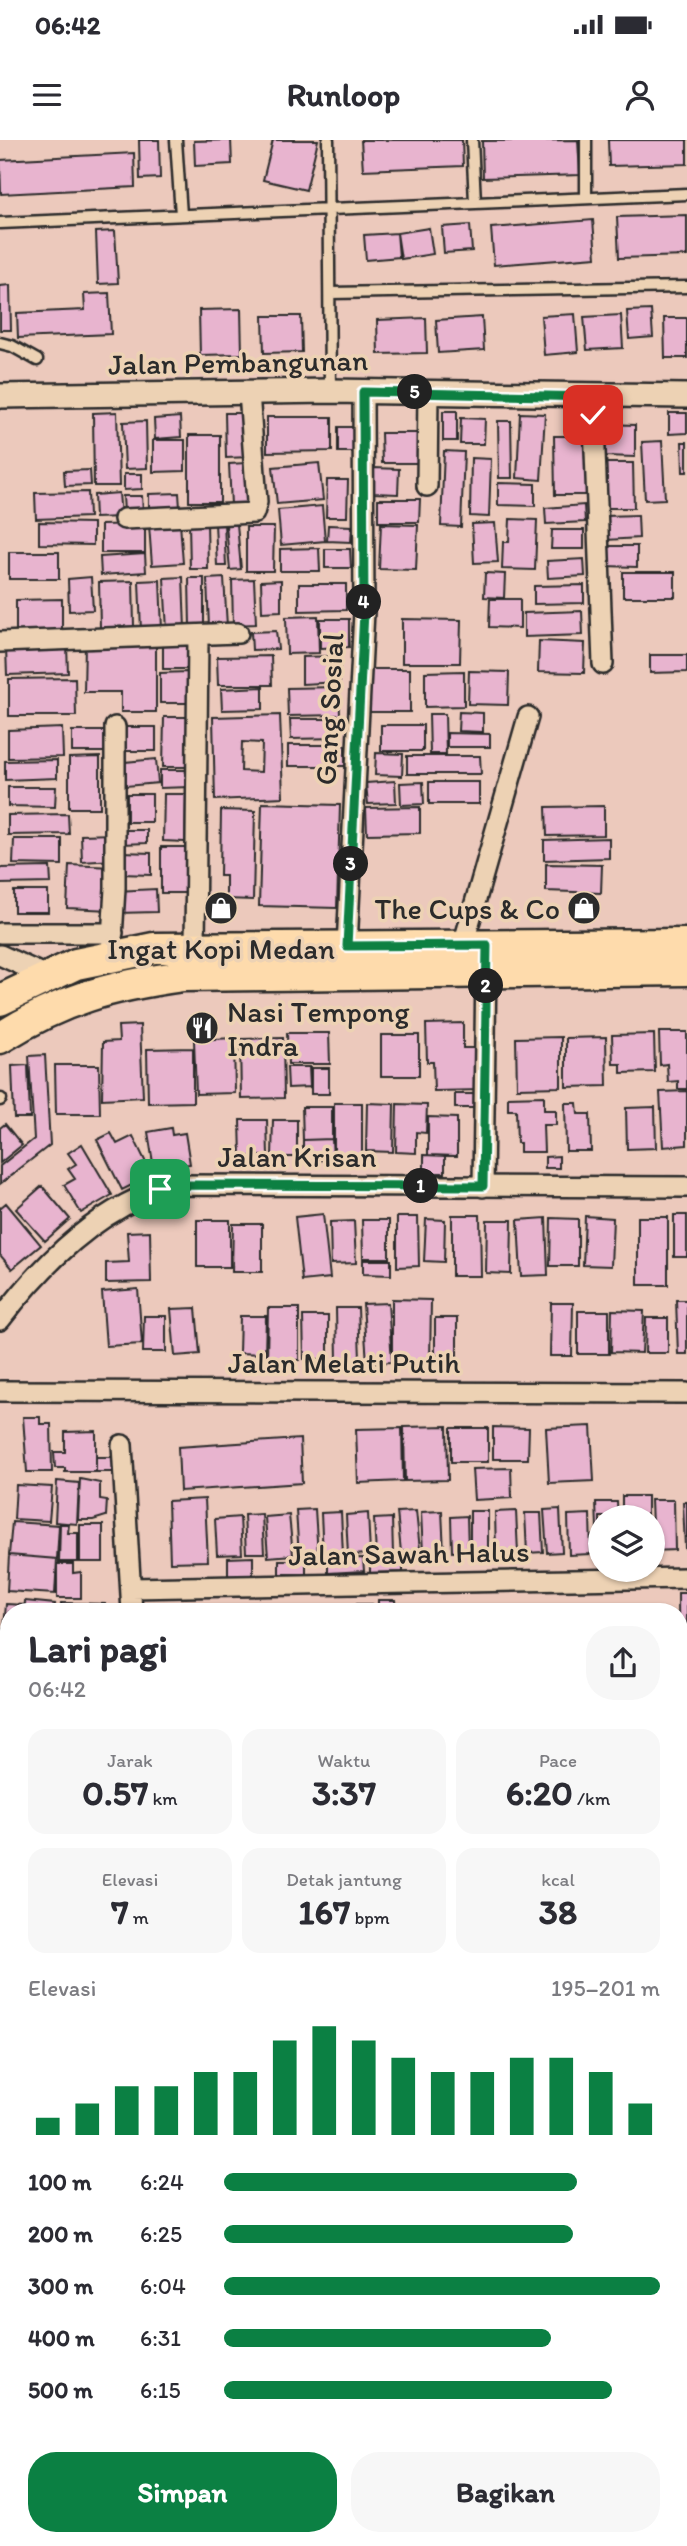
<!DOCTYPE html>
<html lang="id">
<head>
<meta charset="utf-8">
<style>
	body { margin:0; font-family:Itim,sans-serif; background:#f7f7f7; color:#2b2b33; height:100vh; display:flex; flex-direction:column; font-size:26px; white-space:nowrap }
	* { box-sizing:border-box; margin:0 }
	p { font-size:23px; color:#7c7c81 }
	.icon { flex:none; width:38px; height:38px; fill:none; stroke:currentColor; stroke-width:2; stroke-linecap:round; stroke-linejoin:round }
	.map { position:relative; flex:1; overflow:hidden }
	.side { position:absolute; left:0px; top:1463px; width:688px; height:943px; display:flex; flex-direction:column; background:#fff; border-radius:28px 28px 0 0; box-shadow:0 2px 5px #0004 }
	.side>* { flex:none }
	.tools { position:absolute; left:588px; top:1365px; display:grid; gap:14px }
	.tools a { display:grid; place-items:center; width:77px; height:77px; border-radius:50%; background:#fff; box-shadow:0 2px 5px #0004; font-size:35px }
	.pin { position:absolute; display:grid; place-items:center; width:60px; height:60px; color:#fff; margin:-30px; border-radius:14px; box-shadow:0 4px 10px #0006 }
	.km { position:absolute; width:35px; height:35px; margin:-18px; border-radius:50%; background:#222; color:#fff; font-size:19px; line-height:35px; text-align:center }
	.round { display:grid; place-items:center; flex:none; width:74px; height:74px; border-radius:28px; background:#f7f7f7 }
	.summary { display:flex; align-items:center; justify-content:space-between; height:119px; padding:0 28px }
	h1 { font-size:38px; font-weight:700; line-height:52px }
	.stats { display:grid; grid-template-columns:repeat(3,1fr); gap:10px; height:119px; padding:7px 28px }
	.stats div { display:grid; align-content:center; border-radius:18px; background:#f7f7f7; text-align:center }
	.stats b { font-size:35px; font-weight:700 }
	.stats small { font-size:19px; font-weight:400 }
	.stats p { font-size:19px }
	.chart { height:196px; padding:14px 28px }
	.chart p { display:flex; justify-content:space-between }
	.chart svg { width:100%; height:126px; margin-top:7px; stroke:#0b8043; stroke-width:6 }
	.button { display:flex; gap:14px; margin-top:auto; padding:14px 28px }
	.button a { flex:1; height:80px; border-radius:28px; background:#0b8043; color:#fff; font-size:28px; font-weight:700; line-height:80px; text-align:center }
	.button a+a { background:#f7f7f7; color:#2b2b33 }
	ul { padding:0 28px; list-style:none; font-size:23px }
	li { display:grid; grid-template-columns:112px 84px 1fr; align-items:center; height:52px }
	li i { height:18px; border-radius:9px; background:#0b8043 }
	.status { display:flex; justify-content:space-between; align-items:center; height:49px; padding:0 35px; background:#fff; direction:ltr }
	.status svg { height:19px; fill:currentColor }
	header { display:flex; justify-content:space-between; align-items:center; height:91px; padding:0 28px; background:#fff; font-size:32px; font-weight:700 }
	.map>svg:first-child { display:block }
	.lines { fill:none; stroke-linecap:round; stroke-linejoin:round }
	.stream { stroke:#63929c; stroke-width:5 }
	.building { fill:#e8b4cf; stroke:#2b2b2b; stroke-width:2; fill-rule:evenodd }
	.service-casing { stroke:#2b2b2b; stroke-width:15 }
	.minor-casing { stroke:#2b2b2b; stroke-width:24 }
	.tertiary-casing { stroke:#2b2b2b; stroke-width:28 }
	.primary-casing { stroke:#2b2b2b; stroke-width:35 }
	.service { stroke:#edd2b4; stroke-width:10 }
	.minor { stroke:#edd2b4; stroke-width:19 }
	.tertiary { stroke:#edd2b4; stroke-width:23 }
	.primary { stroke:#fedbac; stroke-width:30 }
	.route-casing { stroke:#fff; stroke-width:14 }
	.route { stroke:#0b8043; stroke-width:9 }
	.labels { text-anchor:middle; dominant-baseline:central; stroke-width:7; stroke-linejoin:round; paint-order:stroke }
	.street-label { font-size:30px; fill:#2b2b2b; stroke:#edd2b4 }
	.poi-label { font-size:30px; fill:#2b2b2b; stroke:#edd2b4; text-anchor:end }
</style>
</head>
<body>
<div class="status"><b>06:42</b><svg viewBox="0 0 49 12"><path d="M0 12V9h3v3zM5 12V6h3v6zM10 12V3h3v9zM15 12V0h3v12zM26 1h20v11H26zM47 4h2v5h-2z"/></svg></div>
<header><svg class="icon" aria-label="menu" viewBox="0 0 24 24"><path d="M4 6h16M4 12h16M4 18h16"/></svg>Runloop<svg class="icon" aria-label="person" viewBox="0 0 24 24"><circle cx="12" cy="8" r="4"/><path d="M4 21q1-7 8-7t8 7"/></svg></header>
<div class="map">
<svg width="687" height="2406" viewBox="0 0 687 2406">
	<rect width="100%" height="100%" fill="#ecc9bc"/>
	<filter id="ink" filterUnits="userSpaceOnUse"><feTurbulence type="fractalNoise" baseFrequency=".0143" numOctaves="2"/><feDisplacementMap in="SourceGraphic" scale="14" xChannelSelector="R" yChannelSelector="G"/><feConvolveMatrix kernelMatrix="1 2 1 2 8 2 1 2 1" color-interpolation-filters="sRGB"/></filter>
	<g filter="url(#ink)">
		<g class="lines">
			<path class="stream" d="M189,2398L206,2406
				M153,2406L168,2398"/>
		</g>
		<path class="building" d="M139,0H159L160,38L140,39Z
			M231,0L232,24L195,26L194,1Z
			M273,0H318L306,50L263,40Z
			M361,0H462L463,26L363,30Z
			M578,0L580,35L483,38L482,1Z
			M608,0H687V24L609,26Z
			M134,13L135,47L1,54L0,20Z
			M687,75V116L619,118L617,77Z
			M593,80L596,117L494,125L491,88Z
			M470,85L472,111L444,113L442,87Z
			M429,88L433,114L401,119L397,93Z
			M115,91L118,143L98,144L96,92Z
			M397,93L399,117L366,120L364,95Z
			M10,145L11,190H0V146Z
			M109,153L111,194L18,198L17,173L85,170L84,154Z
			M241,169L242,214L200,215L199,170Z
			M651,170L653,197L629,199L627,171Z
			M575,174L578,212L544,215L541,176Z
			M621,175L623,208L587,210L584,177Z
			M263,176H301L302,212L264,213Z
			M482,177L484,210L438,213L436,180Z
			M426,178L427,213L378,214L377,180Z
			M664,178H687V218H665Z
			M443,271H457V301H443Z
			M117,272L119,346H94L93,273Z
			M225,273H249L250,317L226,318Z
			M520,273L545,274L541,340L517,338Z
			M669,273H687V293L669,294Z
			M180,277L181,297L155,299L154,279Z
			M267,277H332V311L267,312Z
			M461,278L485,279L484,304H460Z
			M146,281L147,328L125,329L123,282Z
			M498,281H511L512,338H499Z
			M606,284L635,285V317L605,316Z
			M338,287H358V312H338Z
			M381,293H418V323H382Z
			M189,295H220V362H189Z
			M554,296H587V355H555Z
			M153,300H185V331L153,332Z
			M662,301L665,359L645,360L642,302Z
			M682,302H687V332H683Z
			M444,311L464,312L461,387L441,386Z
			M471,318L491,319L489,377L470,376Z
			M246,323L247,364L231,365L229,324Z
			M319,323L323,360L277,364L273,327Z
			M605,323H633L634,368H605Z
			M374,328L399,329L398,354L374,353Z
			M90,330L91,345L65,346L64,331Z
			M124,334H142V349L124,350Z
			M327,340H348L347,377H326Z
			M498,343L535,344V366L498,365Z
			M88,352L89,377L36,379L35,353Z
			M119,353L121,377L95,378L94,355Z
			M179,353L180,368H149V354Z
			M123,356H142L143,372H124Z
			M378,359H420L419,382H378Z
			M584,365L585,382L546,384L545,368Z
			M322,366L325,401L281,405L278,370Z
			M638,375L639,398L606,400L605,376Z
			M510,379L537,380L535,430L502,429L503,402H509Z
			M39,382L93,383V405L39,404Z
			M189,382H207L208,429H190Z
			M180,383L183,423L152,425L149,385Z
			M215,383H224L226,426H217Z
			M495,383L498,422L474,423L472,384Z
			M145,384V413H101V385Z
			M237,384L241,429L230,430L226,385Z
			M381,384L418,385L416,430L379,429Z
			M328,385L352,386L351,402L327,401Z
			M246,387H274L273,431H246Z
			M552,390H584V409H551Z
			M605,406H637V427L605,426Z
			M319,408L320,431H280V409Z
			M325,409H350L351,428H325Z
			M9,412H59V439H9Z
			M145,414L146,432L101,435L100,417Z
			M584,419L585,436L548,438L547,421Z
			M623,432H675V457H623Z
			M485,433L505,434L504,458L484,457Z
			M91,437L93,470L69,471L68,439Z
			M183,437L185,489L167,490L164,438Z
			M189,438H204V486L190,487Z
			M224,438L227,486L209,487L207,439Z
			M254,439L256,484L233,485L232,440Z
			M160,440L162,490L141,491L139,441Z
			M281,440V471L262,472L261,441Z
			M133,441L134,487L100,488L99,442Z
			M299,444H346V470L299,471Z
			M584,445V463L534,464V446Z
			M62,459V491H16V460Z
			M490,459H520V488L489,487Z
			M582,471L583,495L524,497V473Z
			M318,476L319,513L287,514L286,477Z
			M320,479H349V507L320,508Z
			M402,479L461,480L460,523H402Z
			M276,491L278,509L252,510L251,492Z
			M163,501H187V529H163Z
			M539,501L585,503L584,533L538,532Z
			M85,503H156V572H121V552H84Z
			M67,506L68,533L7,535L6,508Z
			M650,515H687V532L650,533Z
			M271,516L272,545H218L217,517Z
			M339,516L340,542L302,544V517Z
			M367,529H410V572H368Z
			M464,531V566L425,567V532Z
			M469,531L509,532L508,565L468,564Z
			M187,532L188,563H160V533Z
			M75,538L76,576H9V539Z
			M263,547V569L222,570L221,549Z
			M339,547L340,575L288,576L287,548Z
			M459,572L483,573V592L458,591Z
			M429,574H445L446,614H430Z
			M280,575L283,657L215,660L213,577ZM242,602L262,603L261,632L241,631Z
			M164,577H188L187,627H163Z
			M290,579H337L338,598L291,599Z
			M381,585H423V611H381Z
			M120,587H156V611H120Z
			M62,588L63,617L8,618V590Z
			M72,591H104V612H72Z
			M447,593L490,594V607H447Z
			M288,605H345V626H288Z
			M376,613L403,614L402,636L375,635Z
			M407,616H480L481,634H407Z
			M100,617V668H69V618Z
			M156,619L158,643L126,646L125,622Z
			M57,620V638L5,640V621Z
			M160,630H190L191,647L160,648Z
			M395,641L396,663L368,664L366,643Z
			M423,642L424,664L401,665L400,643Z
			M429,642H479V664H429Z
			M8,647H56L55,667L8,666Z
			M127,654H152V682H127Z
			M164,654H186L185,702L163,701Z
			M262,663L340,665L337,768L259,766Z
			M604,666V695L547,696L546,667Z
			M420,667V693L367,694L366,668Z
			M221,670L255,671L253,760L226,759V736H220Z
			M68,674L69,694L8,695V675Z
			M122,690H147V703L122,704Z
			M113,694L114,720L82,722L81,695Z
			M609,698V718L544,720V700Z
			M14,699H62V725L13,724Z
			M161,707H188V753H161Z
			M122,712L151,713V735L121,734Z
			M546,724L602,725L601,753L546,751Z
			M69,725L113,727L111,770L67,768Z
			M50,727L51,743L0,744V728Z
			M156,749L157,772L117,773L116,751Z
			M14,751H48V772H14Z
			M463,883V908H481L483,950L434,951L433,922H427L426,884Z
			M140,885L143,957L102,959L103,902L119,901L118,886Z
			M659,892H687V949H678V941L668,942L667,924L660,925Z
			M287,893H329L330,924H288Z
			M654,894L655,932L621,933V924H613L612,895Z
			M381,895H419V936H381Z
			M561,897V947L517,948L516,898Z
			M606,897L607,946L566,947V898Z
			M234,898L235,953L196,954L194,900Z
			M283,898L284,958L241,959L240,899Z
			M193,908V962L148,963L147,909Z
			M45,915L50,1005L0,1044V1026L34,999L29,916Z
			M28,925L30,978H14L12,926Z
			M55,925H99L100,974H56Z
			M287,927H309L310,947L288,948Z
			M311,928H329V954H311Z
			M687,951V1005L663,1007L660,952Z
			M455,954H477V968H455Z
			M544,956V970H556V985H543L544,1012H520V1003H517L516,970H508V957Z
			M334,963H362V1017H334Z
			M367,963L394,964L393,1012L366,1011Z
			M565,963H577L578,974H590L591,1011H566Z
			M397,964L427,965L426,993L416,992V1013L396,1012Z
			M302,967H332V999L303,1000Z
			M655,967L656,1008L627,1009L626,968Z
			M428,977L457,978V1016L428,1015Z
			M240,980H267L268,1016L241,1017Z
			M273,980H297V1017H272Z
			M5,984L22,1005L0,1023V988Z
			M171,988L172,995L185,993L190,1024L154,1029L148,992Z
			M111,993L117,1004L133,996L152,1035L122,1050L97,1000Z
			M332,999L333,1020L303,1021V1000Z
			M82,1004L112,1055L81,1073L64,1045L75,1039L68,1029L76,1024L68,1013Z
			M424,1015L445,1016V1033H424Z
			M559,1016V1028H545V1017Z
			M42,1046L70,1079L45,1101L16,1069Z
			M6,1063L41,1105L12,1129L0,1115V1068Z
			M323,1074L330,1138L302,1141L295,1077Z
			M452,1075H480L481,1136H452Z
			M674,1075H687V1117H674Z
			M585,1076L613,1078L611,1126L583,1125Z
			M397,1077H418L419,1126L397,1127Z
			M638,1077H668V1145H638Z
			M546,1078L548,1135L521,1136L518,1080Z
			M551,1078L578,1079V1126H550Z
			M426,1079L445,1080L444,1122L424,1121Z
			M197,1080H230V1127H197Z
			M362,1080H389V1118H363Z
			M487,1080H512L511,1134L486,1133Z
			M354,1081L356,1123L331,1124L330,1082Z
			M233,1084H262V1132H232Z
			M150,1091L151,1142L106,1143V1123L129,1122L127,1092Z
			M363,1120H391V1135L363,1134Z
			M138,1149L142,1204L106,1206L102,1152Z
			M392,1159L431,1160L430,1222H392Z
			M676,1160H687V1214H678Z
			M388,1163L392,1222L367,1223L363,1164Z
			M551,1163H573L572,1216H550Z
			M196,1168L200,1214L175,1216L171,1169Z
			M268,1168H299V1220H267Z
			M336,1168H358L360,1219L337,1220Z
			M612,1170L644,1171L642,1213L611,1212Z
			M578,1171H609V1214H578Z
			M144,1176H166V1212H143Z
			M240,1176H266L265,1214L239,1213Z
			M303,1176H328V1219H304Z
			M435,1178H457V1216L435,1215Z
			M646,1178H668V1213H645Z
			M23,1277H40V1284H51L52,1332H27Z
			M447,1286L448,1340L405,1341L404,1287Z
			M591,1286L594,1341L549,1343L546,1288Z
			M493,1287L529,1288L528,1319H493Z
			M402,1288L403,1341L358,1343L356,1289Z
			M451,1288H488V1322H451Z
			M96,1291V1332H65V1328H55L54,1312H65V1292Z
			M300,1299L302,1343L180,1351L178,1307Z
			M96,1317H119V1332H96Z
			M511,1328L512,1358L474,1360L472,1329Z
			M80,1339L100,1343V1359L107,1360L106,1376L93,1380H78Z
			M57,1341L79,1343L77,1384L55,1382Z
			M16,1345L52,1347L49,1381L14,1379Z
			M622,1356H647V1377H622Z
			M205,1359L208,1421L170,1422L168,1361Z
			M651,1360H674L675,1410L653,1411Z
			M596,1362H617L618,1377H600V1414H598Z
			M683,1362H687V1408H685Z
			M315,1369L318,1416L299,1417L296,1370Z
			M560,1369L562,1412L547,1413L544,1370Z
			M416,1371L420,1410L401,1412L397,1372Z
			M442,1371L444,1412L423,1413L421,1372Z
			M470,1371H488V1411H470Z
			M516,1371L518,1413H496L495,1372Z
			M341,1372L343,1415L323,1416L321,1373Z
			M368,1373L370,1414L348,1415L346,1375Z
			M525,1373H541L543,1412L527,1413Z
			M262,1374L264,1413H246L244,1375Z
			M590,1374L591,1414L569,1415L568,1375Z
			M289,1375L293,1415L268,1417L265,1377Z
			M467,1376L468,1411L452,1412L451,1377Z
			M240,1377L242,1414L217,1415L215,1379Z
			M392,1378L393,1414L376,1415L374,1379Z
			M12,1382L59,1385L57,1419L9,1415Z
			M60,1384H69L68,1393H78V1422H59Z
			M80,1385H103V1422H80Z
			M9,1415L57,1419L55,1454L7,1451Z
			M403,1416V1432L370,1433V1417Z
			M253,1417V1435L228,1436V1418Z
			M363,1418L364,1431L328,1433V1419Z
			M279,1420H306V1434H279Z
			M57,1424H73V1433L81,1432V1458H57Z
			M678,1453H687V1585H679Z
			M378,1460H395L396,1472H378Z
			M25,1461L55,1464L54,1472H24Z
			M61,1463L105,1464V1471L114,1472H61Z
			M6,1464L25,1465L24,1472H9V1500H3Z
			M353,1464H372V1472H353Z
			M346,1466V1472H309L308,1468Z
			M0,1520H8V1534H0Z
			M687,1631V1674H682L679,1632Z
			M687,1687V1745H680L679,1688Z
			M0,1701H3L9,1753L0,1756Z
			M8,1815L9,1899L0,1900V1816Z
			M9,1904V1953L0,1954V1905Z
			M0,1959H8L9,1990L0,1991Z
			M0,1993H6L7,2032H0Z
			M0,2038H9V2060H0Z
			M8,2083L9,2108L0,2109V2084Z
			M687,2091V2153H685L681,2092Z
			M0,2114H9V2148L0,2149Z
			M9,2153V2186L0,2187V2154Z
			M9,2190V2219L0,2220V2191Z
			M1,2225H9V2273H3Z
			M0,2277H9V2327H1Z
			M679,2284H684L687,2329H679Z
			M686,2334L687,2358L679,2359V2335Z
			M9,2337V2389H0V2338Z
			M687,2363V2382L679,2383V2364Z
			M679,2388H687V2406H652L651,2398H679Z
			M2,2393H9V2398H24V2406H2Z
			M27,2398H46V2406H27Z
			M487,2398H538V2406H487Z
			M551,2398H572V2406H551Z
			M595,2398H639V2406H595Z
			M113,2401V2406H77V2402Z"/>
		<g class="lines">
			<defs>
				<path id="service" d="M176,0L181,75
					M328,0L330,251
					M472,0L475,62
					M586,57V0
					M0,83L687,54
					M331,153L687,147
					M0,203L12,206L37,220
					M0,960L1,959"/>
				<path id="minor" d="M593,257L603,524
					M427,346L428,252
					M124,379L254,373L257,362L249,252
					M0,502L238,493
					M0,793H113
					M463,805L528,577
					M347,806L364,472L363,252
					M195,807L198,496
					M0,815L46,836
					M111,815L115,748V587
					M483,1047L486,824
					M0,1180C45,1121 103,1063 176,1045L687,1047
					M0,1251L687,1253
					M122,1305L132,1472
					M132,1448L687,1438
					M679,1602H687
					M0,1609H9
					M684,1792L682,2076L687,2074
					M50,2398L51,2406
					M274,2398L287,2406
					M122,2406L125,2398
					M587,2406L588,2398"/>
				<path id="tertiary" d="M0,256L330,251L687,256
					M679,1792L687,1791
					M0,1801H9"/>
				<path id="primary" d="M0,860L76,824L154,808L687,804
					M0,898C62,859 111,846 183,836L687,830"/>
			</defs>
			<use href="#service" class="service-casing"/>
			<use href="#minor" class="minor-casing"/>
			<use href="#tertiary" class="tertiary-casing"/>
			<use href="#primary" class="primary-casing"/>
			<use href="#service" class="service"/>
			<use href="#minor" class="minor"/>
			<use href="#tertiary" class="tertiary"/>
			<use href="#primary" class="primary"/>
		</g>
	</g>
	<g class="lines" filter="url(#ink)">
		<defs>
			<path id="route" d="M160,1049L176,1045L483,1046L487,805L347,806L364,472L363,252L593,257V275"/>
		</defs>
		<use href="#route" class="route-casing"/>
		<use href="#route" class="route"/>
	</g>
	<defs>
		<symbol id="shop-disc" viewBox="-11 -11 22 22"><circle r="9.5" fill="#2b2b2b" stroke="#edd2b4"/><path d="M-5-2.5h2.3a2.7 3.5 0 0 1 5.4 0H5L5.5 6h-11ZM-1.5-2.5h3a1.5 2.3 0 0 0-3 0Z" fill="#fff"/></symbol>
		<symbol id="restaurant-disc" viewBox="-11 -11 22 22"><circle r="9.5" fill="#2b2b2b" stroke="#edd2b4"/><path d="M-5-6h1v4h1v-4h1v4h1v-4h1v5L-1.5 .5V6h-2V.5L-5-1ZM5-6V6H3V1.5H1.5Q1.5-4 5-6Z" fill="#fff"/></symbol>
	</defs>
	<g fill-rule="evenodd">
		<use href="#shop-disc" x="202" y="749" width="38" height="38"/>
		<use href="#shop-disc" x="565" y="749" width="38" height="38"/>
		<use href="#restaurant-disc" x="183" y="869" width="38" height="38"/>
	</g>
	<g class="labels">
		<g class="street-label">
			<text transform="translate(238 222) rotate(-1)">Jalan Pembangunan</text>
			<text transform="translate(329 569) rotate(-87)">Gang Sosial</text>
			<text x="297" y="1016">Jalan Krisan</text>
			<text x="344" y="1222">Jalan Melati Putih</text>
			<text transform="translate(409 1413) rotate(-1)">Jalan Sawah Halus</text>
		</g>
		<g class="poi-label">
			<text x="560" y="768">The Cups &amp; Co</text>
			<text x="221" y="808" text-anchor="middle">Ingat Kopi Medan</text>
			<text x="227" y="871" text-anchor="start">Nasi Tempong<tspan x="227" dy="34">Indra</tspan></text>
		</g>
	</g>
</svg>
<div class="tools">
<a><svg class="icon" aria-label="layers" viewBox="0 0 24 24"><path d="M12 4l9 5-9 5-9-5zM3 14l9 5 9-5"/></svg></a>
</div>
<div class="pin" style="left:160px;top:1049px;background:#1e9e55"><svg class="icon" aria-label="arrive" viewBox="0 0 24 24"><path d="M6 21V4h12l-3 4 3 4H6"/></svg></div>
<div class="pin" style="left:593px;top:275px;background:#d93025"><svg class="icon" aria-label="check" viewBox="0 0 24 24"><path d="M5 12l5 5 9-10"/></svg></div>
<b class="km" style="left:421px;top:1046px">1</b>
<b class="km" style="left:486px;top:846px">2</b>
<b class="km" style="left:351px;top:724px">3</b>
<b class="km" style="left:364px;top:462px">4</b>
<b class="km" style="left:415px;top:252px">5</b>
<section class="side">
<div class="summary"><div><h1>Lari pagi</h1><p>06:42</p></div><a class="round"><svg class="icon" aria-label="share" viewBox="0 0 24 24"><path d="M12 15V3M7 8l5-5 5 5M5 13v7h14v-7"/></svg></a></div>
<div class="stats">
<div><p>Jarak</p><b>0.57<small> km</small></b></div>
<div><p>Waktu</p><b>3:37</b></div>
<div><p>Pace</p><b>6:20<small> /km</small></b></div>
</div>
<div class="stats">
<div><p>Elevasi</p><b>7<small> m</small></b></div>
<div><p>Detak jantung</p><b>167<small> bpm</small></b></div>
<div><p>kcal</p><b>38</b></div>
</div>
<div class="chart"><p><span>Elevasi</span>195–201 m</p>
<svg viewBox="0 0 160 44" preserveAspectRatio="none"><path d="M5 44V38M15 44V33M25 44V27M35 44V27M45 44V22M55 44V22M65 44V11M75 44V6M85 44V11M95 44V17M105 44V22M115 44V22M125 44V17M135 44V17M145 44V22M155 44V33"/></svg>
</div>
<ul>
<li><b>100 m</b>6:24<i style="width:81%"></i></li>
<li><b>200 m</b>6:25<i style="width:80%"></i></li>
<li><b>300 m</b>6:04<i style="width:100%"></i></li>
<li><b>400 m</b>6:31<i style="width:75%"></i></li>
<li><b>500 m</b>6:15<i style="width:89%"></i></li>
</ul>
<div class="button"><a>Simpan</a><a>Bagikan</a></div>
</section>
</div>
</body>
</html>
